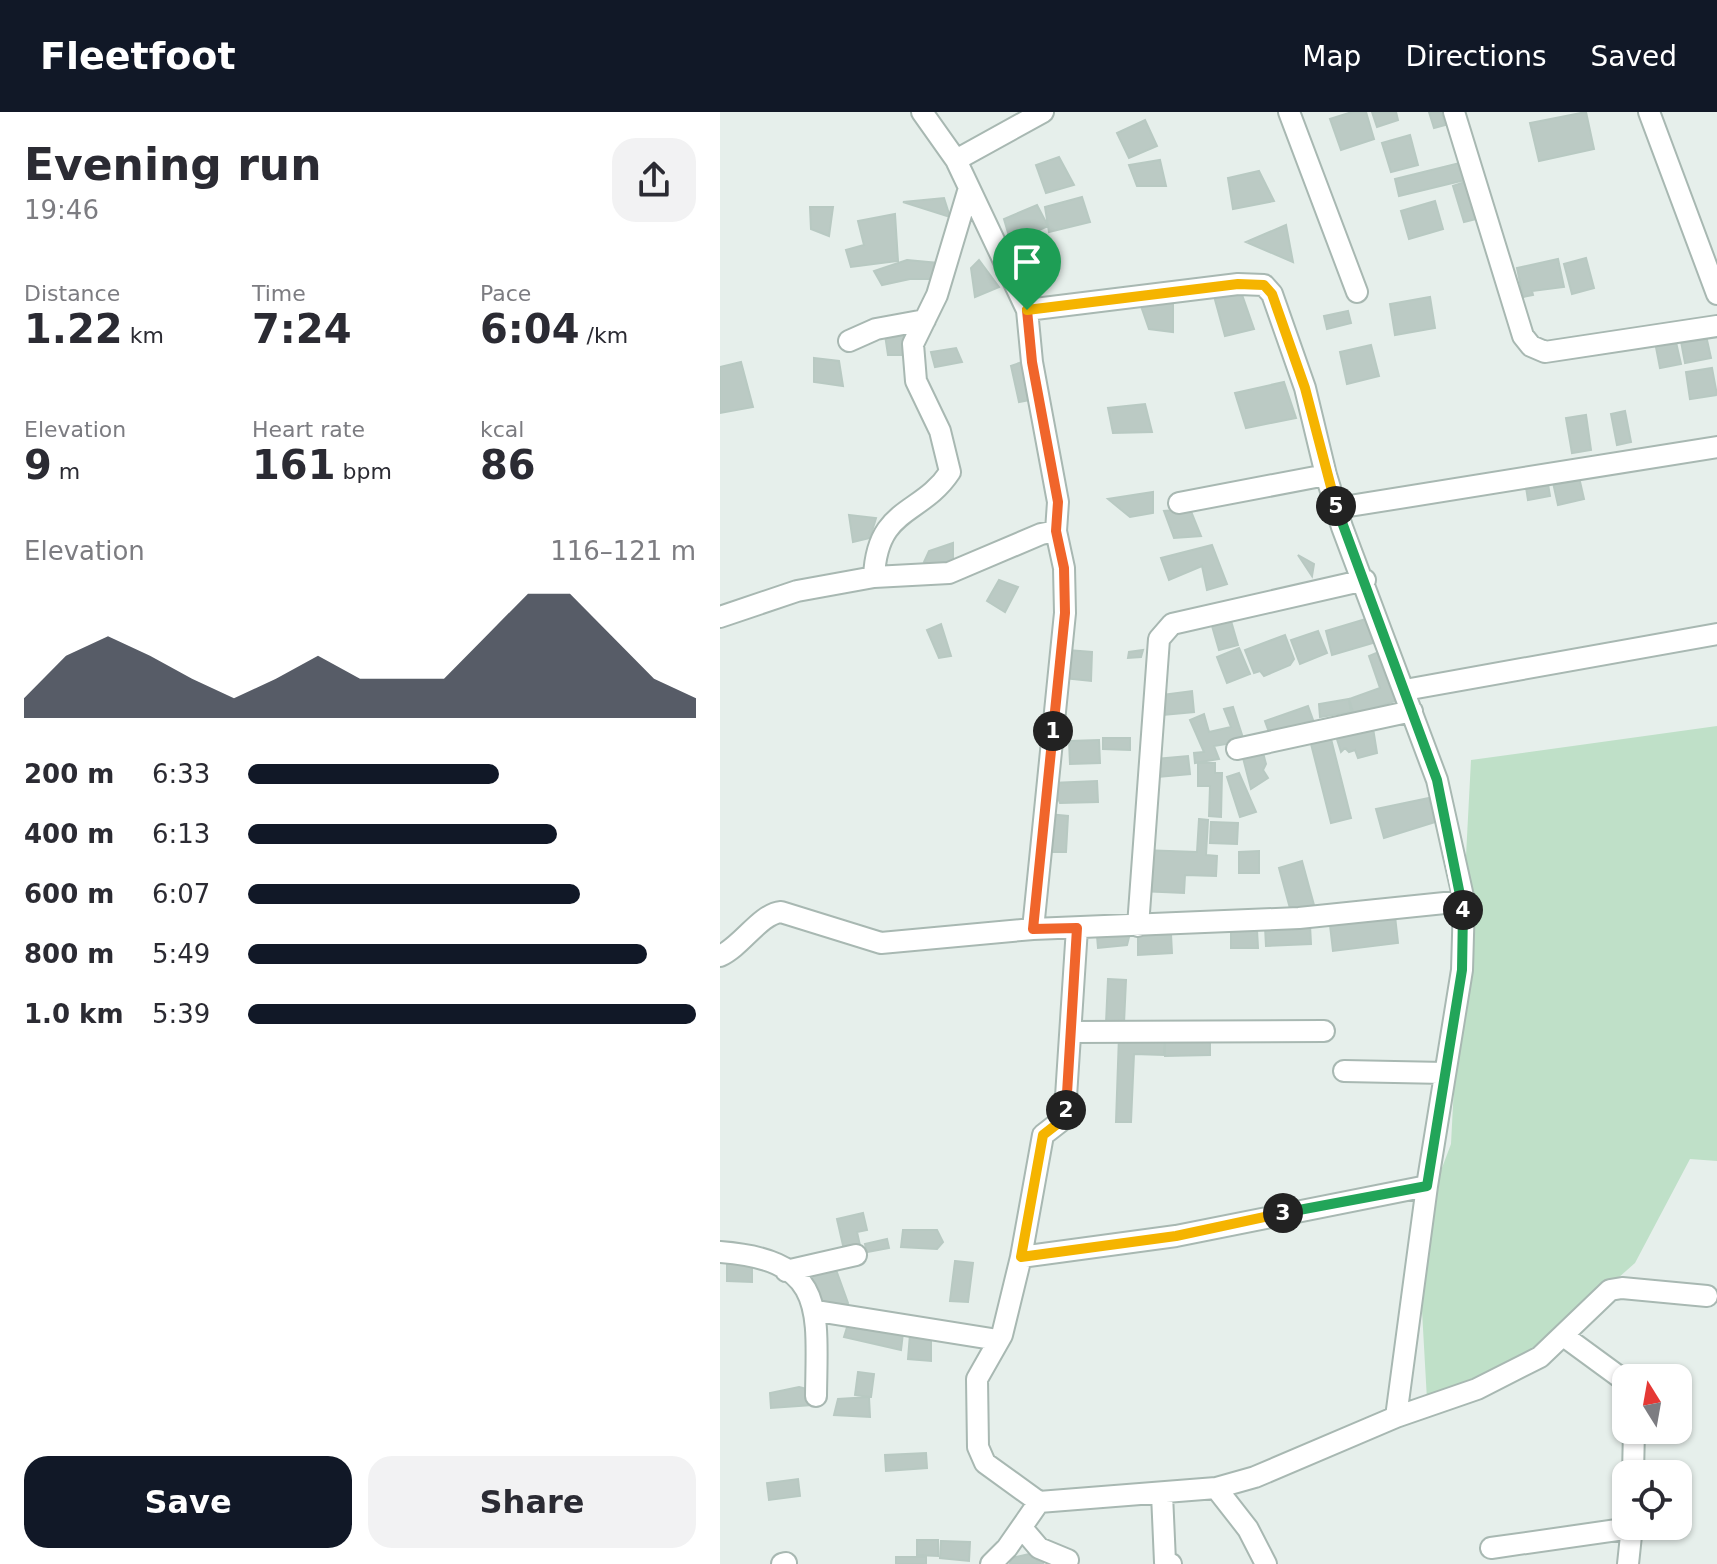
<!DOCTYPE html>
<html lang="en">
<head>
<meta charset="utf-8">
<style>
	body { margin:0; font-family:"DejaVu Sans",sans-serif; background:#f2f2f3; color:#2b2b33; height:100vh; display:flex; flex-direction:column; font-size:30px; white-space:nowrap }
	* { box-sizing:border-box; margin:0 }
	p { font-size:26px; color:#7c7c81 }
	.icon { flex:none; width:44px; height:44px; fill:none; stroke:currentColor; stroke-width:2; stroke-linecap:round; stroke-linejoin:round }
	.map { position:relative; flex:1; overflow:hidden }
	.drawer { display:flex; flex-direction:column; background:#fff; width:720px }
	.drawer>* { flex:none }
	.needle { width:52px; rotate:349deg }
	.fabs { position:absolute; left:892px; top:1252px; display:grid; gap:16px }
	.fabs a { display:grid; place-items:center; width:80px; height:80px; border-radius:16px; background:#fff; box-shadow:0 2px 6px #0004; font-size:40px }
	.pin { position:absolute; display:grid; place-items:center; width:68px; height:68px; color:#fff; margin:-82px -34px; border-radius:50% 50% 50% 0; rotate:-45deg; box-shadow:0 0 8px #0007 }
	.pin .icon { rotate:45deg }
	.km { position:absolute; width:40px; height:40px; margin:-20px; border-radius:50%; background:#222; color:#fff; font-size:22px; line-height:40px; text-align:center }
	.round { display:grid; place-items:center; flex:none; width:84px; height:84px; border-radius:24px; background:#f2f2f3 }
	.summary { display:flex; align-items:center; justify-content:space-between; height:136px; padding:0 24px }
	h1 { font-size:44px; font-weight:800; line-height:60px }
	.figures { display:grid; grid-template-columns:repeat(3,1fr); gap:12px; height:136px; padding:8px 24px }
	.figures div { display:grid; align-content:center }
	.figures b { font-size:40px; font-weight:800 }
	.figures small { font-size:22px; font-weight:400 }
	.figures p { font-size:22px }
	.chart { height:224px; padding:16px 24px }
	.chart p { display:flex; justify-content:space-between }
	.chart svg { width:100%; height:144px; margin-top:8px; fill:#111827; opacity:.7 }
	.action { display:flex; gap:16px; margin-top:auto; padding:16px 24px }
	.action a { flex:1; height:92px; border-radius:24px; background:#111827; color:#fff; font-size:32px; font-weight:800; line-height:92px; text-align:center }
	.action a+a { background:#f2f2f3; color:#2b2b33 }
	ul { padding:0 24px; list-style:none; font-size:26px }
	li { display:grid; grid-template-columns:128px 96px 1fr; align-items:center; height:60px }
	li i { height:20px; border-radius:10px; background:#111827 }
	header { display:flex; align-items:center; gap:48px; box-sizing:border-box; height:112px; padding:0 40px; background:#111827; color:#fff }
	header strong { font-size:38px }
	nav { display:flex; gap:44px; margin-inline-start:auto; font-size:28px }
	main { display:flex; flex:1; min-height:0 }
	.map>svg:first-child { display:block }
	.green { fill:#bfe0c8 }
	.building { fill:#bbcac4; stroke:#b8c9c2; stroke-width:2 }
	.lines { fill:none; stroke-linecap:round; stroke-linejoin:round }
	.minor-casing { stroke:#a8b8b2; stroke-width:24 }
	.minor { stroke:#fff; stroke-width:20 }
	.split-1-casing { stroke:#fff; stroke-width:16 }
	.split-2-casing { stroke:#fff; stroke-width:16 }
	.split-3-casing { stroke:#fff; stroke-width:16 }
	.split-4-casing { stroke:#fff; stroke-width:16 }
	.split-5-casing { stroke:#fff; stroke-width:16 }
	.split-6-casing { stroke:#fff; stroke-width:16 }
	.split-1 { stroke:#f0652b; stroke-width:10 }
	.split-2 { stroke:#f0652b; stroke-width:10 }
	.split-3 { stroke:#f5b400; stroke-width:10 }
	.split-4 { stroke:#22a559; stroke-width:10 }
	.split-5 { stroke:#22a559; stroke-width:10 }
	.split-6 { stroke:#f5b400; stroke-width:10 }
</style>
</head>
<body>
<header>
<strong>Fleetfoot</strong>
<nav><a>Map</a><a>Directions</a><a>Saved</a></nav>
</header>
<main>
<section class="drawer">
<div class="summary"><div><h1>Evening run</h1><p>19:46</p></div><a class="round"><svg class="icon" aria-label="share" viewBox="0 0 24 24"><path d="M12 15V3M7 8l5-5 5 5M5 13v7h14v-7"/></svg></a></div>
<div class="figures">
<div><p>Distance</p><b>1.22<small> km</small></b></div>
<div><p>Time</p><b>7:24</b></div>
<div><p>Pace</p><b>6:04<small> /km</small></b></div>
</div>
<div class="figures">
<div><p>Elevation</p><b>9<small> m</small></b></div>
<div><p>Heart rate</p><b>161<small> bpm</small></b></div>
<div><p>kcal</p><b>86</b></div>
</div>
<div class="chart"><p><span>Elevation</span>116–121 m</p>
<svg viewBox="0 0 160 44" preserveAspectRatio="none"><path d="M0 44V38L10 25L20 19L30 25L40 32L50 38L60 32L70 25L80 32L90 32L100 32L110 19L120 6L130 6L140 19L150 32L160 38V44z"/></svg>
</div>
<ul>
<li><b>200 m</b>6:33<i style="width:56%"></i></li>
<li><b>400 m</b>6:13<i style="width:69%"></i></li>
<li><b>600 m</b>6:07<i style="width:74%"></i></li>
<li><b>800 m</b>5:49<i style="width:89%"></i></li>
<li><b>1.0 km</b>5:39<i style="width:100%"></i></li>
</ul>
<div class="action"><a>Save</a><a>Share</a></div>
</section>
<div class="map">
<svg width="997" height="1452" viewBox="0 0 997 1452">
	<rect width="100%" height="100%" fill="#e6efeb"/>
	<path class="green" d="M997,614V1049L970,1047L915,1151L801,1252L707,1288L700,1163L711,1085L731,1032L751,648Z"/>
	<path class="building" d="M632,0H646L654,27L621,38L610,7Z
		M652,0H676L678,8L657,15Z
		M709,0H721L725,13L714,16Z
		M866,0L874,37L819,49L810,11Z
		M425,8L437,34L409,46L397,21Z
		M690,23L698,53L671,60L662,31Z
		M339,45L354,73L326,81L316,53Z
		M440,48L446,74H417L409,53Z
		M740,51L745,68L679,84L675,67Z
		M539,59L554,89L513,97L508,66Z
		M745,70L756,107L744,110L733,74Z
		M362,85L370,110L329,120L325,95Z
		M224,86L230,105L183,90Z
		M715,89L723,117L689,127L681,99Z
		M317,93L328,114L291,131L284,107Z
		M90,95H113L109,124L91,117Z
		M175,102L178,149L131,155L126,138L144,133L138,109Z
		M566,113L573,150L526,130Z
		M866,146L874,176L852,182L844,152Z
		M838,147L844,175L812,179L813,183L803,185L797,156Z
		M187,148L218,151L213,167H190L162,173L154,159Z
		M259,148L279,175L255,185L251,156Z
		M519,174L534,217L505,224L494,184Z
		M710,185L715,216L675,223L670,192Z
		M453,190V220L429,217L421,194Z
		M628,199L631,211L607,217L604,204Z
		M164,216L188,217L189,243H168Z
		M985,219L991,246L965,251L960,224Z
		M955,226L961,252L940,256L935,230Z
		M651,233L659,264L627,272L620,240Z
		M236,236L242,250L215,255L211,240Z
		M94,246L119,249L123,274L94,270Z
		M21,250L33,295L0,301V255Z
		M302,250L310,288L299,290L291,254Z
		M992,256L997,283L970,287L966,260Z
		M564,270L576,306L526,316L515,281Z
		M425,292L432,320L393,321L388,296Z
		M905,299L911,330L897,333L891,302Z
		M866,303L871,338L852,341L846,306Z
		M858,361L864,387L838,393L832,366Z
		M827,366L830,384L808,388L805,369Z
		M433,380V401L410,405L388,387Z
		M470,397L481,424L454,426L444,399Z
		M129,403L156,406L150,426L133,430Z
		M233,431V449L218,456L204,450L209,439Z
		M492,433L507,472L487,478L482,454L449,468L441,446Z
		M578,443L594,452L592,464Z
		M279,468L298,475L285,500L267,489Z
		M509,502L518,533L499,538L490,507Z
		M649,506L656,530L612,543L606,519Z
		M221,512L231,544L219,546L207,518Z
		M598,519L607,541L580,552L571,528Z
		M565,523L574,547L570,553L544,564L540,559L534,561L525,538Z
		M519,536L530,562L507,571L497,545Z
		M347,538L372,540L371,569L344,566Z
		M423,538L421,545L408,546L409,540Z
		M661,539L678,588L634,603L629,587L660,576L649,544Z
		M472,579L474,600L443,603L441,583Z
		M629,587L631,600L600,605L599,592Z
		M588,594L593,608L550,623L545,609Z
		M513,595L524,629L494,634L499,647L475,651L474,641L484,640L470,608L484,602L489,620L511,615L504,597Z
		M652,610L657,641L638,646L635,638L629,640L625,636L621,640L615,621Z
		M609,619L631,706L611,711L589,624Z
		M383,626H410V638L383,637Z
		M379,628L380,651L350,652L349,629Z
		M542,637L546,652L543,658L548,666L531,677L522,642Z
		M468,644L470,662L438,665L436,647Z
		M478,651H495V661H502L501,705L489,704L490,674H478Z
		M519,661L536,700L520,705L507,665Z
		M377,669L378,690L340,691L332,671Z
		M709,686L715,710L664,726L656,697Z
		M328,702L348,704L346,740H328Z
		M479,707L488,708L486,743L497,744L496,764L465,763L464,781L420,779L422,738L477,740Z
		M491,710L518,711L517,732L490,731Z
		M539,739V761H519V740Z
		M582,749L594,793L571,800L559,756Z
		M675,804L678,831L613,839L610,813Z
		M590,813L591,832L546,834L545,815Z
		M511,818H537L538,836H511Z
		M410,821L407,833L378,836L377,824Z
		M451,822L452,841L418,843V824Z
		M388,867L406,868L404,911H386Z
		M399,923L445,925L444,943L414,942L411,1010H396Z
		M490,924V943L445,944V925Z
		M143,1101L147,1118L137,1120L141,1138L125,1142L117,1107Z
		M183,1118H217L223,1130L217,1137L181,1135Z
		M167,1127L169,1136L147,1140L145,1132Z
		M7,1143L32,1144V1170L7,1169Z
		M235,1149L253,1151L248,1190L230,1189Z
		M115,1155L128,1191L124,1203L102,1198L88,1163Z
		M129,1209L183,1221L181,1238L124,1225Z
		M190,1222L211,1224V1249L188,1247Z
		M138,1260L154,1262L151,1285L135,1283Z
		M79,1275L91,1278L92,1293L51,1296L50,1281Z
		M149,1285L150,1305L114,1303L118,1287Z
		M206,1341L207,1356L166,1359L165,1343Z
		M78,1367L80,1384L49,1388L47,1371Z
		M197,1428H218V1444L197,1443Z
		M221,1429L250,1430L249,1449L220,1446Z
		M314,1441L317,1449L323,1448V1452H290L291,1446Z
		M176,1445H206V1452H176Z"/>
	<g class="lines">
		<defs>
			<path id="minor" d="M202,0L236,48L307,198L312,250L338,390L336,419L344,456L345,501L313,817
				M569,0L637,180
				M734,0L803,224L811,234L825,240L997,214
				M929,0L997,182
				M236,48L323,0
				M307,198L518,172L544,173L552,182L585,276L606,363L622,415L717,668L744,789L742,858L707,1074L676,1305
				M129,229L156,217L205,208
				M459,391L606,363
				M617,396L997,335
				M154,465C157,394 201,404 230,360L220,319L196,269L193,232L217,183L249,76
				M0,505L77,479L154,465L229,461L321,422L336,419
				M685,578L997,522
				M517,637L692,599
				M418,814L439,527L452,512L645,468
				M0,844C22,834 40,802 61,800L161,831L313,817L579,806L744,789
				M351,920L604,919
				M624,959L725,961
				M0,1140C107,1148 97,1198 96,1284
				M301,1145L323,1023L341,1009L345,1000L357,816
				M66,1159L136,1143
				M97,1199L278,1228
				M845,1225L901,1266L906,1274
				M913,1362L914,1318
				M496,1376L528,1417L546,1452
				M442,1382L445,1450L451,1452
				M319,1390L265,1351L258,1335L257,1267L282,1223L301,1145L456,1124L707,1074
				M302,1416L319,1436L348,1448
				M771,1436L911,1416
				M62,1452L66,1451
				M271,1452L287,1436L319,1390L496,1376L535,1365L676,1305L757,1277L820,1245L890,1178L902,1176L987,1184
				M908,1452L912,1414"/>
		</defs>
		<use href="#minor" class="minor-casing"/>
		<use href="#minor" class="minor"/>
	</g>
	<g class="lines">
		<defs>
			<path id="split-1" d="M307,198L312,250L338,390L336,419L344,456L345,501L333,619"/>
			<path id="split-2" d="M333,619L313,817L357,816L346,998"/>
			<path id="split-3" d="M346,998L341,1009L323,1023L301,1145L456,1124L563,1101"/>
			<path id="split-4" d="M563,1101L707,1074L742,858L743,798"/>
			<path id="split-5" d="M616,394L717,668L743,798"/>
			<path id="split-6" d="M307,198L518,172L544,173L552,182L585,276L616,394"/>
		</defs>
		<use href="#split-1" class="split-1-casing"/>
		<use href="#split-2" class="split-2-casing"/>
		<use href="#split-3" class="split-3-casing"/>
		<use href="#split-4" class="split-4-casing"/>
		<use href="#split-5" class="split-5-casing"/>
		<use href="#split-6" class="split-6-casing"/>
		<use href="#split-1" class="split-1"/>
		<use href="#split-2" class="split-2"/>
		<use href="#split-3" class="split-3"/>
		<use href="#split-4" class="split-4"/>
		<use href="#split-5" class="split-5"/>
		<use href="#split-6" class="split-6"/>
	</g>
</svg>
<div class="fabs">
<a><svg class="needle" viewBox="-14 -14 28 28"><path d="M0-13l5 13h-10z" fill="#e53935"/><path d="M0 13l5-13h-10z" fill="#7c7c81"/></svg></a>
<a><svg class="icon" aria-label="locate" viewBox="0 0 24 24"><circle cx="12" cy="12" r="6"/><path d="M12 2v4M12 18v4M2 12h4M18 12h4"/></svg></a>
</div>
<div class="pin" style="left:307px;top:198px;background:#1e9e55"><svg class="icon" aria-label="arrive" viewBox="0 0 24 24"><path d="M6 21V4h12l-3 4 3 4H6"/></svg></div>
<b class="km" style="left:333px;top:619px">1</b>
<b class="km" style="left:346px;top:998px">2</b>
<b class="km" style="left:563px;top:1101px">3</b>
<b class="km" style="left:743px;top:798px">4</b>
<b class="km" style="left:616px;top:394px">5</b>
</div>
</main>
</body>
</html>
